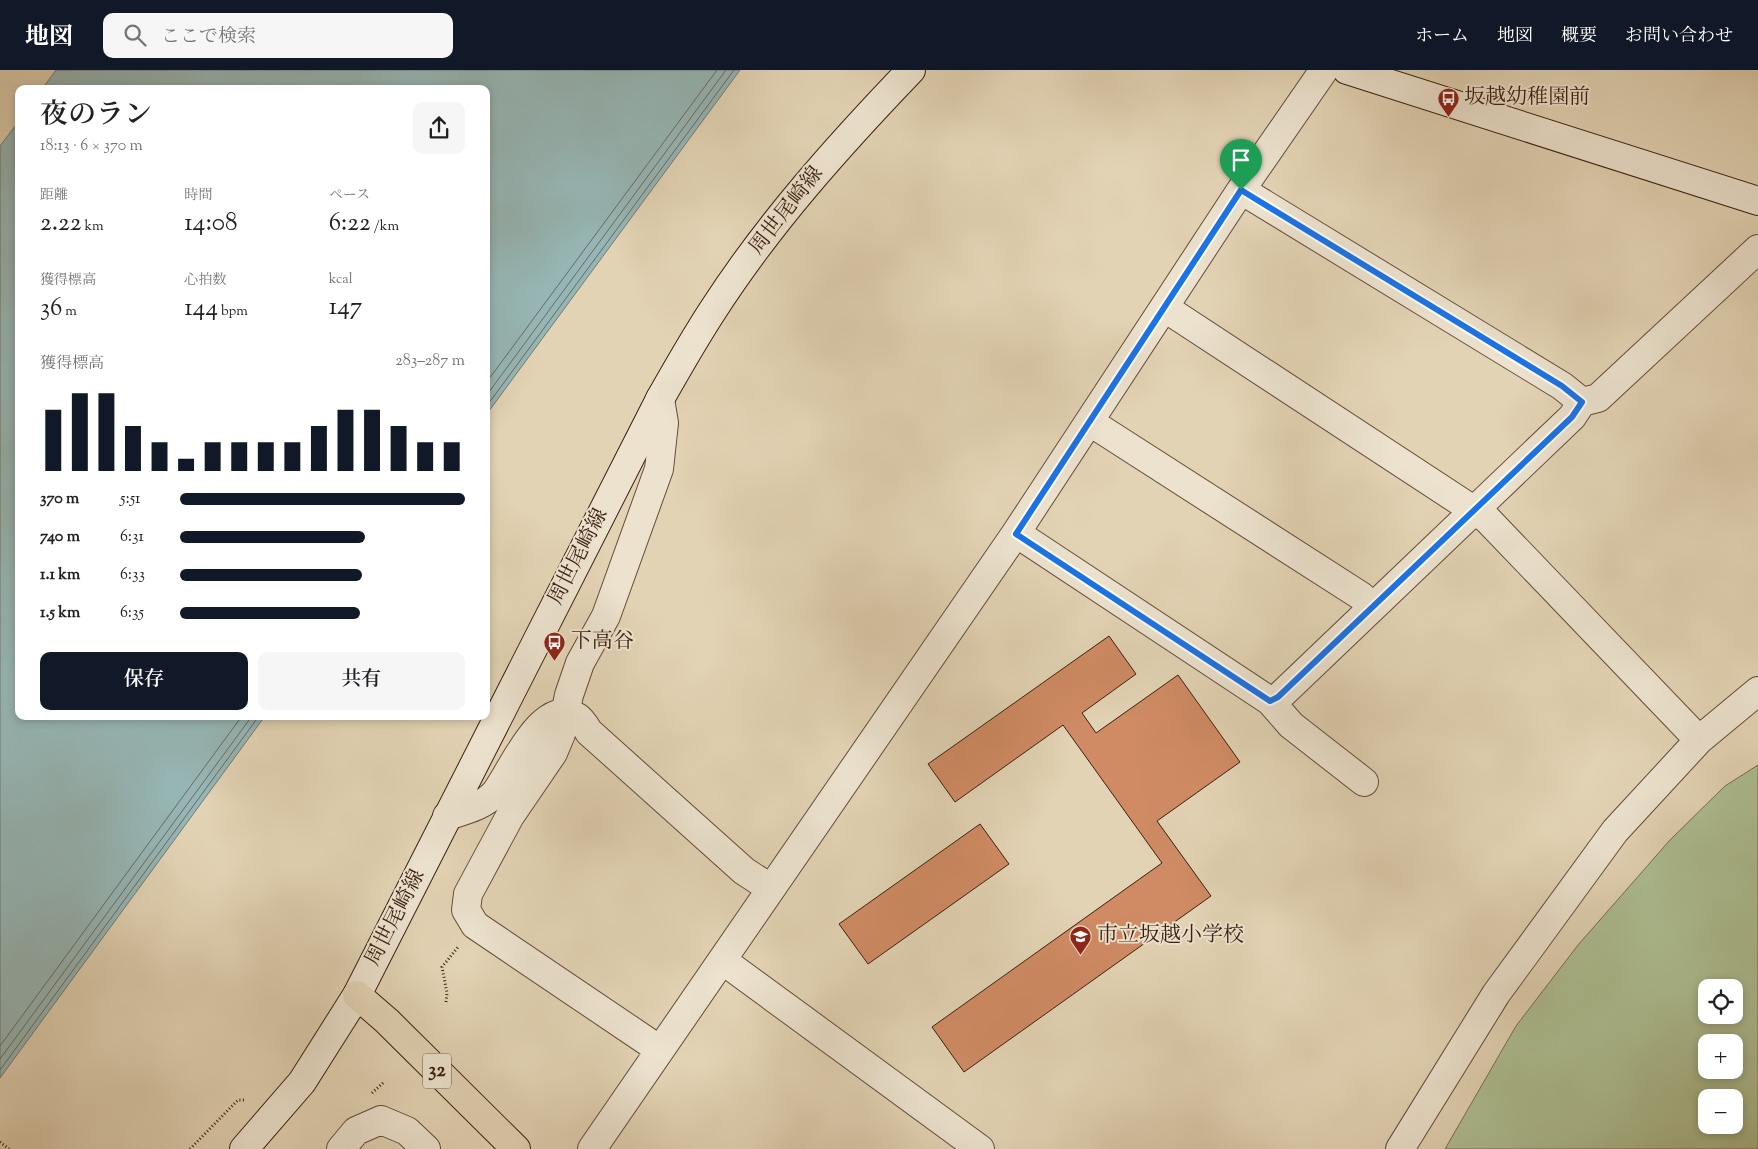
<!DOCTYPE html>
<html lang="ja">
<head>
<meta charset="utf-8">
<style>
	body { margin:0; font-family:"Sorts Mill Goudy","Noto Serif JP",serif; background:#f6f6f6; color:#202124; height:100vh; display:flex; flex-direction:column; font-size:19px; white-space:nowrap }
	* { box-sizing:border-box; margin:0 }
	p { font-size:16px; color:#757577 }
	.icon { flex:none; width:28px; height:28px; fill:none; stroke:currentColor; stroke-width:2; stroke-linecap:round; stroke-linejoin:round }
	.map { position:relative; flex:1; overflow:hidden }
	.panel { position:absolute; left:15px; top:15px; width:475px; height:635px; display:flex; flex-direction:column; background:#fff; border-radius:10px; box-shadow:0 2px 8px #0003 }
	.panel>* { flex:none }
	.tools { position:absolute; left:1698px; top:909px; display:grid; gap:10px }
	.tools a { display:grid; place-items:center; width:45px; height:45px; border-radius:10px; background:#fff; box-shadow:0 2px 8px #0003; font-size:25px }
	.pin { position:absolute; display:grid; place-items:center; width:42px; height:42px; color:#fff; margin:-51px -21px; border-radius:50% 50% 50% 0; rotate:-45deg; box-shadow:0 0 5px #0007 }
	.pin .icon { rotate:45deg }
	.round { display:grid; place-items:center; flex:none; width:52px; height:52px; border-radius:10px; background:#f6f6f6 }
	.headline { display:flex; align-items:center; justify-content:space-between; height:85px; padding:0 25px }
	h1 { font-size:28px; font-weight:600; line-height:38px }
	.metrics { display:grid; grid-template-columns:repeat(3,1fr); gap:8px; height:85px; padding:5px 25px }
	.metrics div { display:grid; align-content:center }
	.metrics b { font-size:25px; font-weight:600 }
	.metrics small { font-size:14px; font-weight:400 }
	.metrics p { font-size:14px }
	.chart { height:140px; padding:10px 25px }
	.chart p { display:flex; justify-content:space-between }
	.chart svg { width:100%; height:90px; margin-top:5px; stroke:#111827; stroke-width:6 }
	.primary-button { display:flex; gap:10px; margin-top:auto; padding:10px 25px }
	.primary-button a { flex:1; height:58px; border-radius:10px; background:#111827; color:#fff; font-size:20px; font-weight:600; line-height:58px; text-align:center }
	.primary-button a+a { background:#f6f6f6; color:#202124 }
	ul { padding:0 25px; list-style:none; font-size:16px }
	li { display:grid; grid-template-columns:80px 60px 1fr; align-items:center; height:38px }
	li i { height:12px; border-radius:6px; background:#111827 }
	header { display:flex; align-items:center; gap:30px; box-sizing:border-box; height:70px; padding:0 25px; background:#111827; color:#fff }
	header strong { font-size:24px }
	nav { display:flex; gap:28px; margin-inline-start:auto; font-size:18px }
	.search { width:350px; height:45px; background:#f6f6f6; display:flex; align-items:center; gap:12px; box-sizing:border-box; padding:0 18px; border-radius:10px; color:#757577; font-size:19px }
	.map>svg:first-child { display:block }
	.green { fill:#adbe92; stroke:#746e50; fill-rule:evenodd }
	.water { fill:#96b6b5; stroke:#717a73 }
	.lines { fill:none; stroke-linecap:round; stroke-linejoin:round }
	.shore { stroke:#686a62; stroke-width:1 }
	.building { fill:#d08b64; stroke:#3a1f0f }
	.street-casing { stroke:#644c38; stroke-width:30 }
	.secondary-casing { stroke:#3a1f0f; stroke-width:30 }
	.primary-casing { stroke:#3a1f0f; stroke-width:30 }
	.path { stroke:#3a1f0f; stroke-width:3; stroke-dasharray:1 2.5; stroke-linecap:butt }
	.street { stroke:#ece2ce; stroke-width:28 }
	.secondary { stroke:#ece2ce; stroke-width:28 }
	.primary { stroke:#e2d3b4; stroke-width:28 }
	.route-casing { stroke:#fff; stroke-width:10 }
	.route { stroke:#1a73e8; stroke-width:6 }
	.labels { text-anchor:middle; dominant-baseline:central; stroke-width:4; stroke-linejoin:round; paint-order:stroke }
	.shield { fill:#ece2ce; stroke:#6f5a48; stroke-width:1 }
	.shield-label { font-size:20px; font-weight:bold; fill:#3a1f0f }
	.poi-label { font-size:21px; fill:#3a1f0f; stroke:#ece2ce; text-anchor:start }
	.street-label { font-size:21px; fill:#3a1f0f; stroke:#ece2ce }
</style>
</head>
<body>
<header>
<strong>地図</strong>
<div class="search"><svg class="icon" aria-label="search" viewBox="0 0 24 24"><circle cx="10" cy="10" r="6"/><path d="M15 15l6 6"/></svg>ここで検索</div>
<nav><a>ホーム</a><a>地図</a><a>概要</a><a>お問い合わせ</a></nav>
</header>
<div class="map">
<svg width="1758" height="1079" viewBox="0 0 1758 1079">
	<rect width="100%" height="100%" fill="#e2d3b4"/>
	<filter id="stains"><feTurbulence type="fractalNoise" baseFrequency=".004" numOctaves="4"/><feColorMatrix values="0 0 0 0 .2 0 0 0 0 .09 0 0 0 0 .02 0 0 0 .5 -.17"/></filter>
	<radialGradient id="worn" r=".72"><stop offset=".6" stop-color="#630" stop-opacity="0"/><stop offset="1" stop-color="#630" stop-opacity=".3"/></radialGradient>
	<path class="green" d="M1758,695V1079H1445L1516,956L1578,875L1670,770L1725,716ZM1706,918H1734V945H1706ZM1706,972H1734V1000H1706ZM1706,1028H1734V1055H1706Z"/>
	<path class="water" d="M56,0H740L486,345V19H42Z
		M19,51V646H265L0,1008V76Z"/>
	<g class="lines">
		<path class="shore" d="M486,313L717,0
			M486,326L726,0
			M486,337L734,0
			M0,976L242,646
			M0,989L252,646
			M0,1000L259,646"/>
	</g>
	<path class="building" d="M1109,566L1136,604L1082,643L1096,663L1178,605L1240,692L1157,751L1211,826L964,1002L932,957L1162,793L1063,655L955,732L928,694Z
		M980,754L1009,794L868,894L839,854Z"/>
	<g class="lines">
		<defs>
			<path id="street" d="M1241,120L1562,316L1582,332
				M1165,238L1487,449L1699,670
				M660,329L664,353L659,399L606,546L580,593L569,625L561,664L553,683L510,746L468,824L466,840L475,855L660,980
				M1090,352L1361,526L1371,536
				M1016,463L1270,631L1279,627L1572,347L1582,332L1598,328L1758,179
				M1270,631L1291,655L1364,712
				M447,746C462,741 484,736 495,723C511,703 542,625 577,647C582,650 586,657 589,662L744,801L770,818
				M722,890L980,1079
				M341,1079L356,1061L381,1050L407,1061L426,1079
				M592,1079L1016,463L1241,120L1324,0
				M1400,1079L1496,924L1615,761L1699,670L1758,621"/>
			<path id="secondary" d="M1347,0L1758,131
				M244,1079L302,1012L357,925L660,329C677,299 694,269 713,240C769,153 839,75 911,0"/>
			<path id="primary" d="M357,925L387,951L516,1079"/>
		</defs>
		<use href="#street" class="street-casing"/>
		<use href="#secondary" class="secondary-casing"/>
		<use href="#primary" class="primary-casing"/>
		<path class="path" d="M446,932L447,923L442,897L458,877
			M372,1023L384,1012
			M0,1072L9,1079
			M190,1079L238,1030H246"/>
		<use href="#street" class="street"/>
		<use href="#secondary" class="secondary"/>
		<use href="#primary" class="primary"/>
	</g>
	<g class="lines">
		<defs>
			<path id="route" d="M1241,120L1562,316L1582,332L1572,347L1278,627L1270,631L1016,464Z"/>
		</defs>
		<use href="#route" class="route-casing"/>
		<use href="#route" class="route"/>
	</g>
	<defs>
		<symbol id="bus-pin" viewBox="-11 -11 22 30"><path d="M0 17L-7.5 6A9.5 9.5 0 1 1 7.5 6Z" fill="#8f2418" stroke="#ece2ce"/><path d="M-5-6H5V4H4V6H2V4H-2V6H-4V4H-5ZM-3.5-4V0h7V-4ZM-3.5 1.2v1.5H-2V1.2ZM2 1.2v1.5H3.5V1.2Z" fill="#fff"/></symbol>
		<symbol id="school-pin" viewBox="-11 -11 22 30"><path d="M0 17L-7.5 6A9.5 9.5 0 1 1 7.5 6Z" fill="#8f2418" stroke="#ece2ce"/><path d="M0-5L7-2L0 1L-7-2ZM-4 1L0 2.5L4 1V4Q0 6-4 4Z" fill="#fff"/></symbol>
	</defs>
	<g fill-rule="evenodd">
		<use href="#bus-pin" x="1436" y="16" width="25" height="34"/>
		<use href="#bus-pin" x="542" y="560" width="25" height="34"/>
		<use href="#school-pin" x="1068" y="854" width="25" height="34"/>
	</g>
	<g class="labels">
		<rect class="shield" x="423" y="983.5" width="28" height="35" rx="4"/>
		<g class="shield-label">
			<text x="437" y="1001">32</text>
		</g>
		<g class="poi-label">
			<text x="1464" y="28">坂越幼稚園前</text>
			<text x="571" y="572">下高谷</text>
			<text x="1097" y="866">市立坂越小学校</text>
		</g>
		<g class="street-label">
			<text transform="translate(787 141) rotate(-52)">周世尾崎線</text>
			<text transform="translate(579 487) rotate(-63)">周世尾崎線</text>
			<text transform="translate(396 848) rotate(-63)">周世尾崎線</text>
		</g>
	</g>
	<rect width="100%" height="100%" filter="url(#stains)"/>
	<rect width="100%" height="100%" fill="url(#worn)"/>
</svg>
<div class="tools">
<a><svg class="icon" aria-label="locate" viewBox="0 0 24 24"><circle cx="12" cy="12" r="6"/><path d="M12 2v4M12 18v4M2 12h4M18 12h4"/></svg></a>
<a>+</a>
<a>−</a>
</div>
<div class="pin" style="left:1241px;top:120px;background:#1e9e55"><svg class="icon" aria-label="arrive" viewBox="0 0 24 24"><path d="M6 21V4h12l-3 4 3 4H6"/></svg></div>
<section class="panel">
<div class="headline"><div><h1>夜のラン</h1><p>18:13 · 6 × 370 m</p></div><a class="round"><svg class="icon" aria-label="share" viewBox="0 0 24 24"><path d="M12 15V3M7 8l5-5 5 5M5 13v7h14v-7"/></svg></a></div>
<div class="metrics">
<div><p>距離</p><b>2.22<small> km</small></b></div>
<div><p>時間</p><b>14:08</b></div>
<div><p>ペース</p><b>6:22<small> /km</small></b></div>
</div>
<div class="metrics">
<div><p>獲得標高</p><b>36<small> m</small></b></div>
<div><p>心拍数</p><b>144<small> bpm</small></b></div>
<div><p>kcal</p><b>147</b></div>
</div>
<div class="chart"><p><span>獲得標高</span>283–287 m</p>
<svg viewBox="0 0 160 44" preserveAspectRatio="none"><path d="M5 44V14M15 44V6M25 44V6M35 44V22M45 44V30M55 44V38M65 44V30M75 44V30M85 44V30M95 44V30M105 44V22M115 44V14M125 44V14M135 44V22M145 44V30M155 44V30"/></svg>
</div>
<ul>
<li><b>370 m</b>5:51<i style="width:100%"></i></li>
<li><b>740 m</b>6:31<i style="width:65%"></i></li>
<li><b>1.1 km</b>6:33<i style="width:64%"></i></li>
<li><b>1.5 km</b>6:35<i style="width:63%"></i></li>
</ul>
<div class="primary-button"><a>保存</a><a>共有</a></div>
</section>
</div>
</body>
</html>
